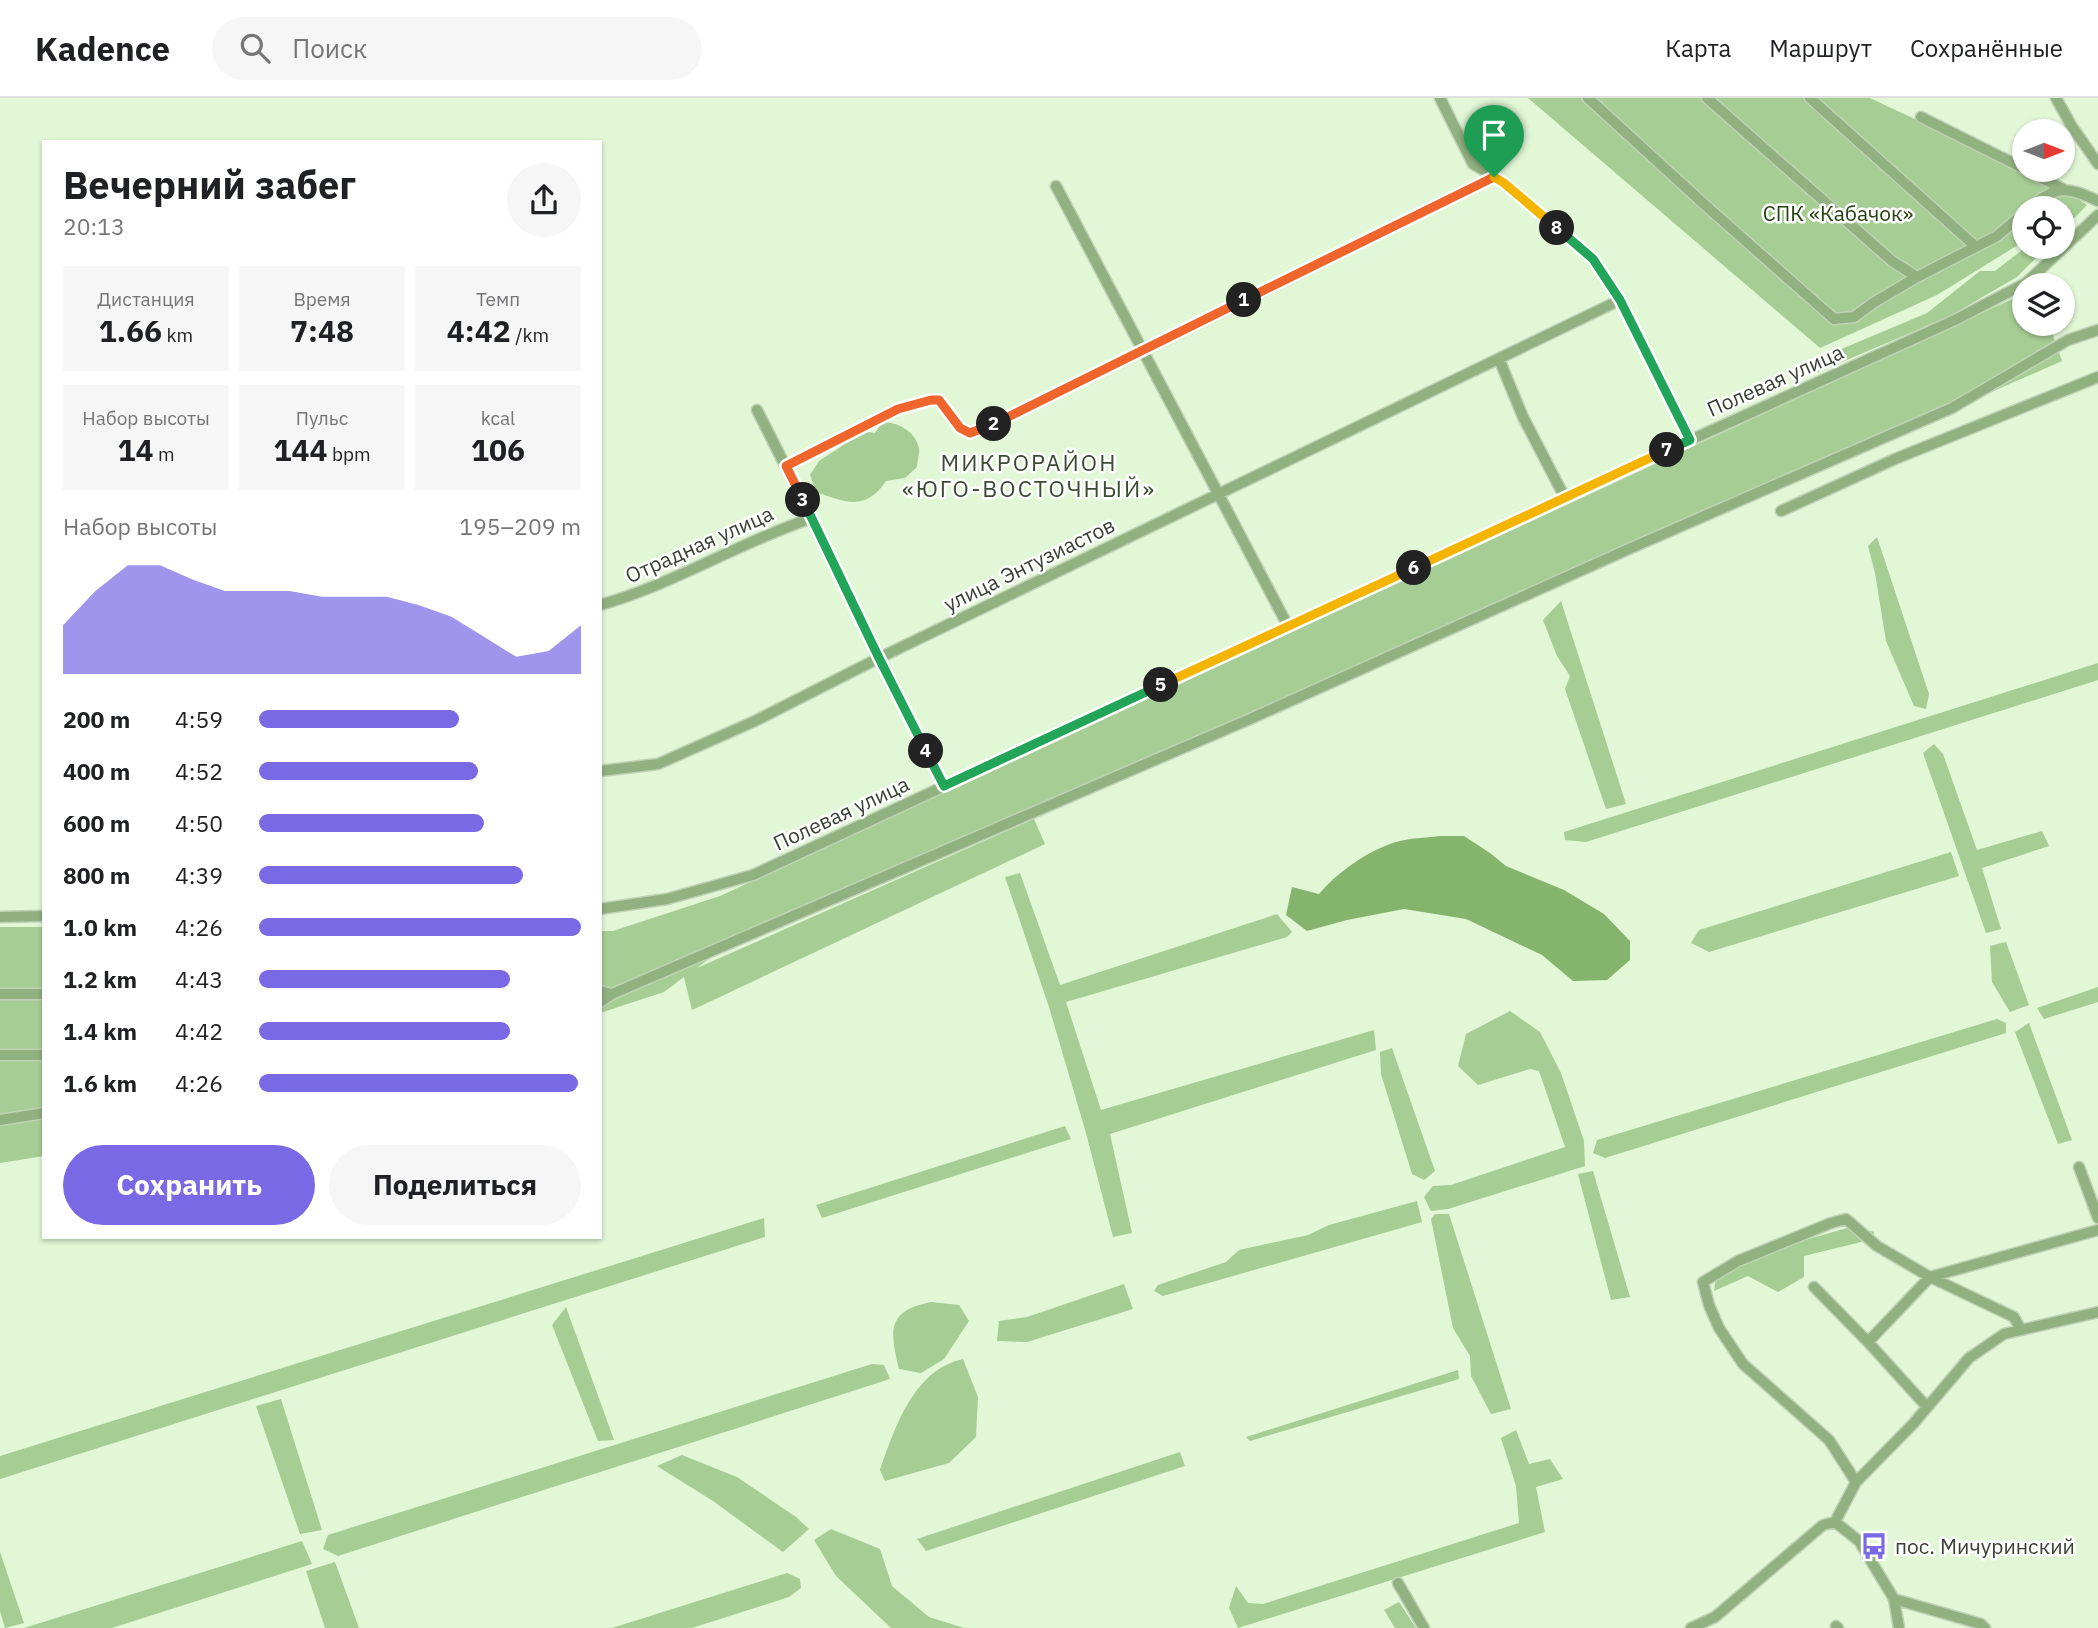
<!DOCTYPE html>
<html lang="ru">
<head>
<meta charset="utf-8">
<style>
	body { margin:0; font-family:"IBM Plex Sans",sans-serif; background:#f6f6f6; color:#202124; height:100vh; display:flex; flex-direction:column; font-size:26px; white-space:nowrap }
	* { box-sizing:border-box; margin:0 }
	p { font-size:23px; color:#757577 }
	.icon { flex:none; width:38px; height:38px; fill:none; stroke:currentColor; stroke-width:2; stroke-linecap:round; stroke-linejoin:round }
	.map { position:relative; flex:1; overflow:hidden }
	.sheet { position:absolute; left:42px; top:42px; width:560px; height:1099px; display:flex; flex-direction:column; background:#fff; border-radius:0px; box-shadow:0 2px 5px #0004 }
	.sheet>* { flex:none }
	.needle { width:46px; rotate:90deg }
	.tools { position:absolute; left:2012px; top:21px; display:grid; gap:14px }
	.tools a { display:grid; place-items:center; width:63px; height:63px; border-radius:50%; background:#fff; box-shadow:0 2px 5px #0004; font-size:35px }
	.pin { position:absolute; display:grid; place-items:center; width:60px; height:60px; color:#fff; margin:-72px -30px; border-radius:50% 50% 50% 0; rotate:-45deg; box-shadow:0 0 7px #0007 }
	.pin .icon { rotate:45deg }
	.km { position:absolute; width:35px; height:35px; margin:-18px; border-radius:50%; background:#222; color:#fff; font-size:19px; line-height:35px; text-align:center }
	.round { display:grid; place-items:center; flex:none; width:74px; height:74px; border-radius:37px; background:#f6f6f6 }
	.summary { display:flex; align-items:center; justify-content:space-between; height:119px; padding:0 21px }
	h1 { font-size:38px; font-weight:700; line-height:52px }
	.stats { display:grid; grid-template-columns:repeat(3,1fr); gap:10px; height:119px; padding:7px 21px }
	.stats div { display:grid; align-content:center; border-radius:0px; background:#f6f6f6; text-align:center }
	.stats b { font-size:30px; font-weight:700 }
	.stats small { font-size:19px; font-weight:400 }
	.stats p { font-size:19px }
	.chart { height:196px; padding:14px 21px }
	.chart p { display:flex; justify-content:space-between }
	.chart svg { width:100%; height:126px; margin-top:7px; fill:#7969e4; opacity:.7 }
	.button { display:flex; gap:14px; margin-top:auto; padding:14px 21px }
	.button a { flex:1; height:80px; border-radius:42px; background:#7969e4; color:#fff; font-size:28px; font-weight:700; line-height:80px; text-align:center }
	.button a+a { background:#f6f6f6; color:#202124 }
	ul { padding:0 21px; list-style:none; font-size:23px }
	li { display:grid; grid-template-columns:112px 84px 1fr; align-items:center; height:52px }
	li i { height:18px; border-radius:9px; background:#7969e4 }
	header { display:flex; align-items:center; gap:42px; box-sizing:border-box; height:98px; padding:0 35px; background:#fff; border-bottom:2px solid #e0e0e0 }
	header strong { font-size:33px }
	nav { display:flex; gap:38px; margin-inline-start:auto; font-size:24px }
	.search { width:490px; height:63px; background:#f6f6f6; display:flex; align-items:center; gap:18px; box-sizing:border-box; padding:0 24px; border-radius:38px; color:#757577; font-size:26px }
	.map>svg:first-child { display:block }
	.green { fill:#a6cd93 }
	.water { fill:#85b46d }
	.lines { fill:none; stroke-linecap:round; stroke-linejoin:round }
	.minor-casing { stroke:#bfd2b5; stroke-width:13 }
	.minor { stroke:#91b181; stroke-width:10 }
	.split-1-casing { stroke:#fff; stroke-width:14 }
	.split-2-casing { stroke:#fff; stroke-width:14 }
	.split-3-casing { stroke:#fff; stroke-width:14 }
	.split-4-casing { stroke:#fff; stroke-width:14 }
	.split-5-casing { stroke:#fff; stroke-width:14 }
	.split-6-casing { stroke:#fff; stroke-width:14 }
	.split-7-casing { stroke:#fff; stroke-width:14 }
	.split-8-casing { stroke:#fff; stroke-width:14 }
	.split-9-casing { stroke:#fff; stroke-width:14 }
	.split-1 { stroke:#f0652b; stroke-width:9 }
	.split-2 { stroke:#f0652b; stroke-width:9 }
	.split-3 { stroke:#f0652b; stroke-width:9 }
	.split-4 { stroke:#22a559; stroke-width:9 }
	.split-5 { stroke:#22a559; stroke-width:9 }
	.split-6 { stroke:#f5b400; stroke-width:9 }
	.split-7 { stroke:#f5b400; stroke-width:9 }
	.split-8 { stroke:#22a559; stroke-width:9 }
	.split-9 { stroke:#f5b400; stroke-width:9 }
	.labels { text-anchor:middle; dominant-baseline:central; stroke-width:5; stroke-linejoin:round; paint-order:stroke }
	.park-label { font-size:21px; fill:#244210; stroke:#fff }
	.street-label { font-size:21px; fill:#374033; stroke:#fff }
	.poi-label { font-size:21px; fill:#374033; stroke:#fff; text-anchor:start }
	.neighbourhood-label { font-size:23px; letter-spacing:2px; fill:#3a4c31; stroke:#fff }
</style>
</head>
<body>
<header>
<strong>Kadence</strong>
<div class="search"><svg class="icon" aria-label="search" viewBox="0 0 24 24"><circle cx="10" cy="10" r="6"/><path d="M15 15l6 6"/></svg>Поиск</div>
<nav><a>Карта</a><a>Маршрут</a><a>Сохранённые</a></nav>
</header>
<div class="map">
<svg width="2098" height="1530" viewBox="0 0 2098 1530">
	<rect width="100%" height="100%" fill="#e1f7d6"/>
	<path class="green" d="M1528,0H1870L1923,25L2068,88L2061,98L2071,96L2087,107L2063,132V110H2054L2056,104L2049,110H2025V140L2018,147L1937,197L1820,250Z
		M2026,149H2047L2017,179L1950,218L1814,276L1813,263L1927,215L1980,173H1995Z
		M2025,195V226H2049L2062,263L724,849L697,870L1034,721L1045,746L692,912L684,879L664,894L600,915V833H613L720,798Z
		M882,324C898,324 915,333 919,350C920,355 917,364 917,369L905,380L886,383C865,414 845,404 816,394L810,377L819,363L842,348L859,333L875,335Z
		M1877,439L1929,596L1926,611L1914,608L1886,543L1875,475L1868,448Z
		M1561,503L1626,706L1606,711L1565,591L1570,578L1557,558L1543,522Z
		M2098,565V582L1586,744L1565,742L1564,734Z
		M1934,646L1943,656L1977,752L2042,733L2049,748L1982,770L2001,831L1986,835L1923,655Z
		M1951,754L1959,778L1709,854L1691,845L1699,832Z
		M1020,775L1060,887L1277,816L1292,834L1287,839L1066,904L1101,1012L1374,932L1376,952L1110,1036L1132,1135L1113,1139L1086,1035L1049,909L1005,779Z
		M0,829H44V1058L0,1065Z
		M2006,844L2029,907L2010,914L1992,884L1990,848Z
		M2098,889V904L2044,921L2037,910Z
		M1510,913L1540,934L1561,975L1584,1043L1585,1068L1448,1111L1431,1113L1424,1099L1433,1088L1451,1087L1565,1049L1539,973L1530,971L1478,987L1458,968L1466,936Z
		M1997,921L2006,925V935L1605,1060L1593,1055L1597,1042Z
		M2029,925L2072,1042L2058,1046L2015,934Z
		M1392,950L1435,1073L1424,1082L1412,1076L1381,976L1380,954Z
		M1065,1028L1071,1041L822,1120L816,1107Z
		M1593,1073L1630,1199L1611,1202L1578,1076Z
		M1417,1103L1422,1124L1163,1198L1154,1193L1158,1187L1226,1164L1239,1152L1308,1137L1329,1127Z
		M1435,1116H1449L1511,1311L1491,1316L1471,1278L1470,1258L1453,1230L1431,1121Z
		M764,1120L765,1139L0,1381V1358Z
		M1854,1128L1874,1134L1873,1141L1804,1158V1179L1778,1194L1748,1178L1714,1193L1717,1174L1721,1166Z
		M1124,1186L1133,1211L1027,1244L997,1243L999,1223L1027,1219Z
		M931,1204L959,1207L969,1223L944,1261L921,1275L899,1271C890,1233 886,1213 931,1204Z
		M566,1209L614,1342L598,1343L552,1227Z
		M963,1261L978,1299L976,1339L949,1365L885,1383L880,1372C895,1330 913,1272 963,1261Z
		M872,1266L884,1267L890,1281L338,1458L323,1451L328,1437Z
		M1458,1272L1459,1281L1250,1343L1246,1339Z
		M281,1301L322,1432L300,1436L256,1308Z
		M1516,1332L1529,1366L1550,1361L1563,1381L1536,1389L1545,1434L1238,1530L1229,1510L1236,1488L1248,1505L1263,1506L1519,1425L1516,1388L1501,1340Z
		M1180,1354L1185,1368L926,1453L917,1441Z
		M682,1357L737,1379L796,1419L809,1431L783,1454L713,1403L657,1368Z
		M831,1431L880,1451L892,1488L929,1519L964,1530H891L836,1478L814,1442Z
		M302,1443L312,1466L112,1530H24Z
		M0,1454L24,1525L5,1530L0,1513Z
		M335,1464L359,1530H325L306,1473Z
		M787,1475L800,1481L801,1490L789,1499L692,1530H612Z
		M1399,1504L1416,1530H1395L1384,1512Z"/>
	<path class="water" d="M1439,738H1464L1490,755L1506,768L1564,792L1604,816L1630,843V862L1607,882L1573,883L1542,857L1466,821L1404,811L1347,822L1307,833L1286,817L1292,789L1319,796C1338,774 1367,753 1396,744C1409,740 1426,740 1439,738Z"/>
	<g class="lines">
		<defs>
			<path id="minor" d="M1440,0L1473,66L1505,85L1593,161L1620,202L1691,342
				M1588,0L1705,107L1834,221L1854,219L1873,205L1917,179L1997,138L2025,114
				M1707,0L1892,163L1917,179
				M1810,0L1975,148
				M2056,0L2071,27L2098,66
				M1921,19L2025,71
				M2026,72L2063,91
				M1056,88L1288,528
				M2029,110C2057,87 2067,88 2098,103
				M1499,261L1523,319L1565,400
				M757,312C821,437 880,563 944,688
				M786,368L898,311L931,302H939L960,330L970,335L985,331L1494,79
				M1781,413L1895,361L2098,279
				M600,507C674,486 740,444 812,420
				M600,673L658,666L755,623L879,560L1620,202
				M600,811L667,801L753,777L1684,345L1955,222L2026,185L2098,117
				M0,819L44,818
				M600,893L612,896L1250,621L1631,450L1952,310L2068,242L2098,232
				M0,896H44
				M600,904L612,896
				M0,957H44
				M0,1022L44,1015
				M2079,1069L2098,1120
				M1814,1189L1868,1244L1927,1309
				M1868,1244L1930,1179L2098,1132
				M1856,1384L1829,1342L1743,1266L1719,1230L1709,1207L1703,1184L1738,1163L1831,1125L1846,1121L1877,1148L1930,1179L2014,1219L2021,1232
				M1835,1424L1856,1384L1913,1326L1969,1260L2004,1236L2098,1214
				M1835,1424L1859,1443L1894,1501L1899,1530
				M1398,1485L1424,1530
				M1894,1501L1981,1526L1985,1530
				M1836,1528L1838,1530
				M1691,1530L1715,1519L1823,1427L1835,1424"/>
		</defs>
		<use href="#minor" class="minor-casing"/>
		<use href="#minor" class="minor"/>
	</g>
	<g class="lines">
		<defs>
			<path id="split-1" d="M1244,202L1494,79"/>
			<path id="split-2" d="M994,326L1244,202"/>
			<path id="split-3" d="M803,402L786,368L898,311L931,302H939L960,330L970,335L994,326"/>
			<path id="split-4" d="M803,402L879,560L926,653"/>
			<path id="split-5" d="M926,653L944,688L1161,587"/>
			<path id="split-6" d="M1161,587L1414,470"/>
			<path id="split-7" d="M1414,470L1667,352"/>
			<path id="split-8" d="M1557,130L1593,161L1620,202L1690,342L1667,352"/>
			<path id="split-9" d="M1494,79L1504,85L1557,130"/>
		</defs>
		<use href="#split-1" class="split-1-casing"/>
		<use href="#split-2" class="split-2-casing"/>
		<use href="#split-3" class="split-3-casing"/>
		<use href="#split-4" class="split-4-casing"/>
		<use href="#split-5" class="split-5-casing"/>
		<use href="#split-6" class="split-6-casing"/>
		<use href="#split-7" class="split-7-casing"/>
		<use href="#split-8" class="split-8-casing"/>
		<use href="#split-9" class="split-9-casing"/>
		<use href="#split-1" class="split-1"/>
		<use href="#split-2" class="split-2"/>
		<use href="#split-3" class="split-3"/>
		<use href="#split-4" class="split-4"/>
		<use href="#split-5" class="split-5"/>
		<use href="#split-6" class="split-6"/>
		<use href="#split-7" class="split-7"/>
		<use href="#split-8" class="split-8"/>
		<use href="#split-9" class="split-9"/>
	</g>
	<defs>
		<symbol id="bus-bare" viewBox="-9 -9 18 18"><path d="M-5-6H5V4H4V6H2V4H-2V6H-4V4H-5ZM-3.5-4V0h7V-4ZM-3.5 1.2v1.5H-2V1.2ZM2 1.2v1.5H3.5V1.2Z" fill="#7969e4" stroke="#fff" stroke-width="2.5" paint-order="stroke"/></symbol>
	</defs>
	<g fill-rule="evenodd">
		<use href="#bus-bare" x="1855" y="1429" width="38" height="38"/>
	</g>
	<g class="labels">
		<g class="park-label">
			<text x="1838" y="115">СПК «Кабачок»</text>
		</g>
		<g class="street-label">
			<text transform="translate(1775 282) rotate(-24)">Полевая улица</text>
			<text transform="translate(699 446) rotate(-24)">Отрадная улица</text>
			<text transform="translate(1029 466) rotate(-26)">улица Энтузиастов</text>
			<text transform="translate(841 715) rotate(-25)">Полевая улица</text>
		</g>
		<g class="poi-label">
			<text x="1895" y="1448">пос. Мичуринский</text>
		</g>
		<g class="neighbourhood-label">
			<text x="1029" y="364">МИКРОРАЙОН<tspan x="1029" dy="26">«ЮГО-ВОСТОЧНЫЙ»</tspan></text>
		</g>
	</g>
</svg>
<div class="tools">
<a><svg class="needle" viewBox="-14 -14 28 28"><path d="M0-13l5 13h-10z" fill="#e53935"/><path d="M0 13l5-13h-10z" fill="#757577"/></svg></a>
<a><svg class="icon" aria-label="locate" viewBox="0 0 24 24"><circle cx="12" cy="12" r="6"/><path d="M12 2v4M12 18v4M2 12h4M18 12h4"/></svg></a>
<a><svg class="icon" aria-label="layers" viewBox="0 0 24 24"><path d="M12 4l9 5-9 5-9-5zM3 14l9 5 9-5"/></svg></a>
</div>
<div class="pin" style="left:1494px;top:79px;background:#1e9e55"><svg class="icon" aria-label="arrive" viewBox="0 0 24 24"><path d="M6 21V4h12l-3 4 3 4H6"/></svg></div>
<b class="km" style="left:1244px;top:202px">1</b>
<b class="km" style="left:994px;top:326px">2</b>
<b class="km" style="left:803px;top:402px">3</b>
<b class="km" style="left:926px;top:653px">4</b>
<b class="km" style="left:1161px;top:587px">5</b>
<b class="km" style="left:1414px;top:470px">6</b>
<b class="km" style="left:1667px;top:352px">7</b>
<b class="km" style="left:1557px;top:130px">8</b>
<section class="sheet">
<div class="summary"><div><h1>Вечерний забег</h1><p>20:13</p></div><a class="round"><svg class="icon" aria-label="share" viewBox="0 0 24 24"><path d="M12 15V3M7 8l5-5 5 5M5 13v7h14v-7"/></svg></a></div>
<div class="stats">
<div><p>Дистанция</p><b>1.66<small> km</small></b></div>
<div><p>Время</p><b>7:48</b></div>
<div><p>Темп</p><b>4:42<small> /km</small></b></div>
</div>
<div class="stats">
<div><p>Набор высоты</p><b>14<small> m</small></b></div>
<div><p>Пульс</p><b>144<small> bpm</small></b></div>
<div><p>kcal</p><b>106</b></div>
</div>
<div class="chart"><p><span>Набор высоты</span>195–209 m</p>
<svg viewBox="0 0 160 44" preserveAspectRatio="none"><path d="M0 44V27L10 15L20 6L30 6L40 11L50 15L60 15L70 15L80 17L90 17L100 17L110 20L120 24L130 31L140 38L150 36L160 27V44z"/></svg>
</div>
<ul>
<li><b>200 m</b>4:59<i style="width:62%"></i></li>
<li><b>400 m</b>4:52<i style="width:68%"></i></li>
<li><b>600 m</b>4:50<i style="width:70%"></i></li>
<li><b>800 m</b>4:39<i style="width:82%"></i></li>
<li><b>1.0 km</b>4:26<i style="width:100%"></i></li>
<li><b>1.2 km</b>4:43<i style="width:78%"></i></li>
<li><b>1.4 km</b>4:42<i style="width:78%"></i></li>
<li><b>1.6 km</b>4:26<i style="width:99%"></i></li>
</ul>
<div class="button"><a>Сохранить</a><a>Поделиться</a></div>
</section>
</div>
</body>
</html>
